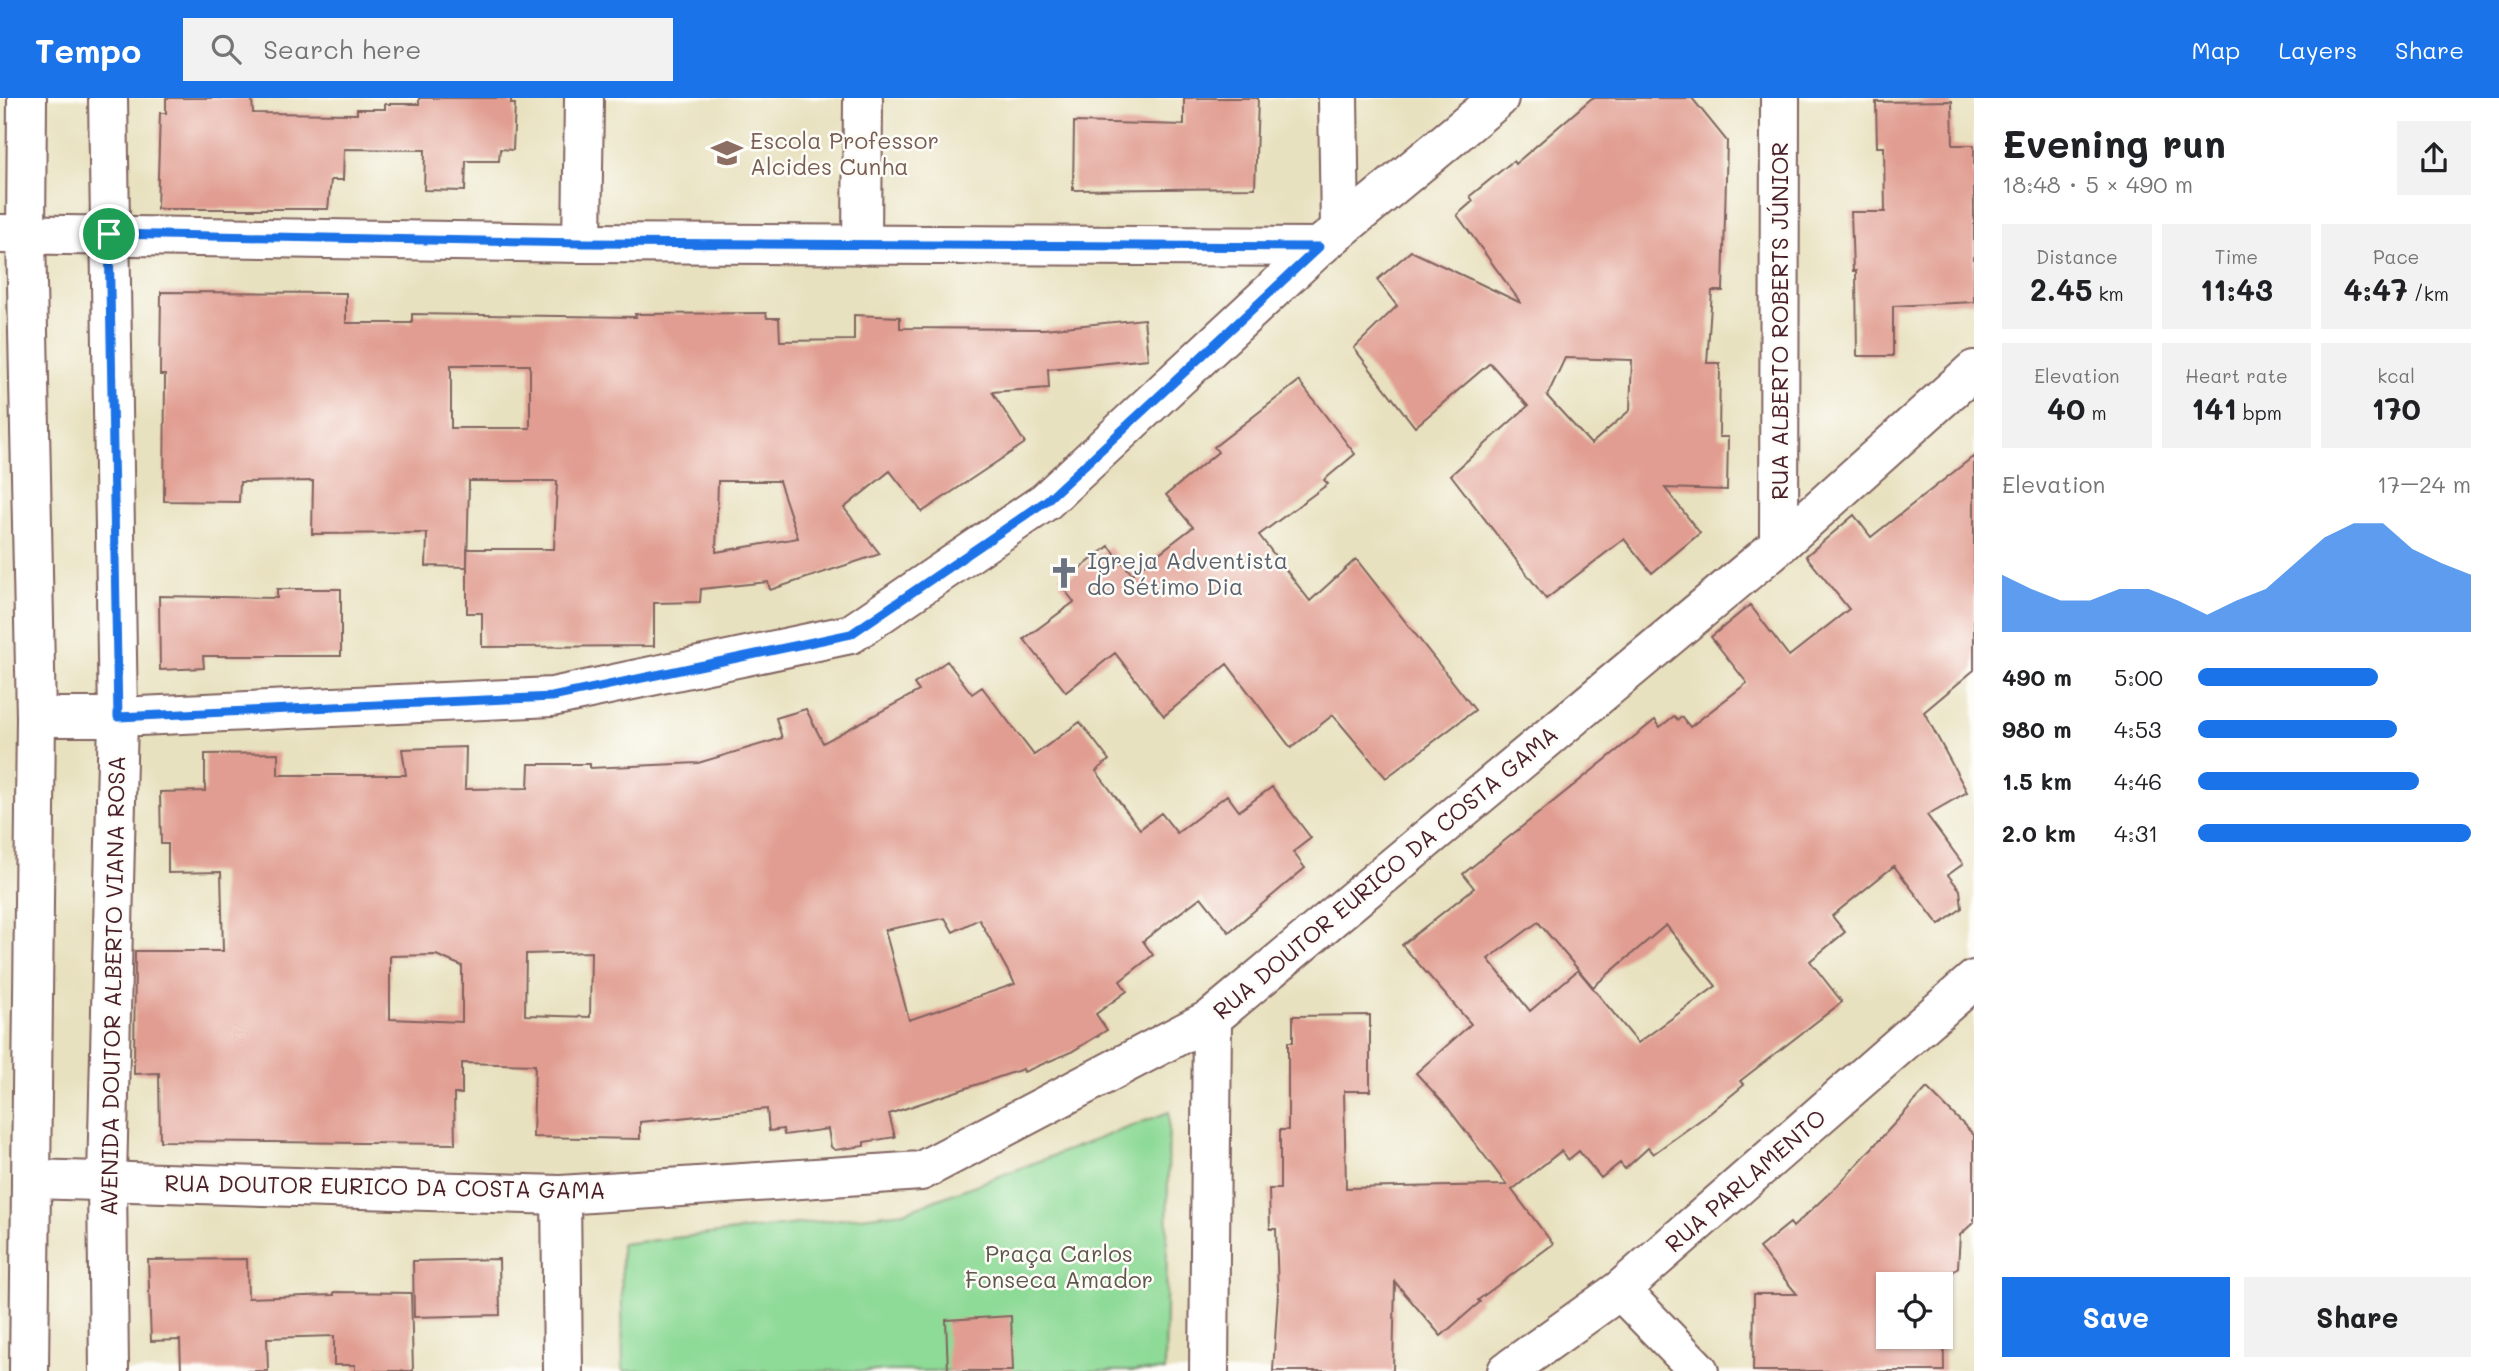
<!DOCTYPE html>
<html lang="en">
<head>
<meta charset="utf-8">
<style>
	body { margin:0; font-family:Mali,sans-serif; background:#f2f2f2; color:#202124; height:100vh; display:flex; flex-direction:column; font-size:26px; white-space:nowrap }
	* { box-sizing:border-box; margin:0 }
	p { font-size:23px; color:#757577 }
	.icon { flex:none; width:38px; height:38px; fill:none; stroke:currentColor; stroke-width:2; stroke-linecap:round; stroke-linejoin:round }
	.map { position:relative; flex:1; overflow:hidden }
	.panel { display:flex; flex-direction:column; background:#fff; width:525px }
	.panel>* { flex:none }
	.tools { position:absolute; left:1876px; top:1174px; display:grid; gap:14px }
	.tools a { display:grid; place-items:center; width:77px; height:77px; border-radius:0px; background:#fff; box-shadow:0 2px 5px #0004; font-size:35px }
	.pin { position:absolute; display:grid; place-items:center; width:60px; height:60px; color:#fff; margin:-30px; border:4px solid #fff; border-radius:50%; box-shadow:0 2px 7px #0007 }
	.round { display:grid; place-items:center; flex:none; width:74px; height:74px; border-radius:0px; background:#f2f2f2 }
	.head { display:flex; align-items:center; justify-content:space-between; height:119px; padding:0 28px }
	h1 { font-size:38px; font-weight:700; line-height:52px }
	.figures { display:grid; grid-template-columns:repeat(3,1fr); gap:10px; height:119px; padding:7px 28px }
	.figures div { display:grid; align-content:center; border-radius:0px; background:#f2f2f2; text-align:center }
	.figures b { font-size:30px; font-weight:700 }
	.figures small { font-size:19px; font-weight:400 }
	.figures p { font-size:19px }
	.chart { height:196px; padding:14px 28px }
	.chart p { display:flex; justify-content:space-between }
	.chart svg { width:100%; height:126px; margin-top:7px; fill:#1a73e8; opacity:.7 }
	.primary-button { display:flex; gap:14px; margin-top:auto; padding:14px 28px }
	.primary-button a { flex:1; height:80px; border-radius:0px; background:#1a73e8; color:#fff; font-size:28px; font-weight:700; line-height:80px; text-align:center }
	.primary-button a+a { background:#f2f2f2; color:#202124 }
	ul { padding:0 28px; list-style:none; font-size:23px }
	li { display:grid; grid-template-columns:112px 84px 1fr; align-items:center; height:52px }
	li i { height:18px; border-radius:9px; background:#1a73e8 }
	header { display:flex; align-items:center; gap:42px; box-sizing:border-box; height:98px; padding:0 35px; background:#1a73e8; color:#fff }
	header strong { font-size:33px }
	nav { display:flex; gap:38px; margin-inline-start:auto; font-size:24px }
	.search { width:490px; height:63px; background:#f2f2f2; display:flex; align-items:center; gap:18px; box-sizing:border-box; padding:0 24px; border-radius:0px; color:#757577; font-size:26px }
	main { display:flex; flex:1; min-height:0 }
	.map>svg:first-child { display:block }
	.park { fill:#8eda97; stroke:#6c7c61; stroke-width:2 }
	.building { fill:#e19d91; fill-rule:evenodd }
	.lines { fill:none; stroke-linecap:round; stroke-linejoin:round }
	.minor-casing { stroke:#81635f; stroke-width:42 }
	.tertiary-casing { stroke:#81635f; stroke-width:42 }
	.minor { stroke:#fff; stroke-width:38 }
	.tertiary { stroke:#fff; stroke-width:38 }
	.route-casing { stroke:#fff; stroke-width:14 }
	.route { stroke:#1a73e8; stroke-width:9 }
	.labels { text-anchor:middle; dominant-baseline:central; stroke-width:5; stroke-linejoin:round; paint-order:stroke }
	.education-label { font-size:23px; fill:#785e54; stroke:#fdfcf7; text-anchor:start }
	.street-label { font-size:23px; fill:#4a1f2b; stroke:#fdfcf7 }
	.worship-label { font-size:23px; fill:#5b616d; stroke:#fdfcf7; text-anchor:start }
	.park-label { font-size:23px; fill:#5e574b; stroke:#fdfcf7 }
</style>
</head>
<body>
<header>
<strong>Tempo</strong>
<div class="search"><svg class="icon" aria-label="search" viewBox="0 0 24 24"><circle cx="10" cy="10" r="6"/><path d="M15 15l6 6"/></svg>Search here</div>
<nav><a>Map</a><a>Layers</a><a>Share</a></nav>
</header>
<main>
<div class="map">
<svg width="1974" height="1273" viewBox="0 0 1974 1273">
	<rect width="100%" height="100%" fill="#fdfcf7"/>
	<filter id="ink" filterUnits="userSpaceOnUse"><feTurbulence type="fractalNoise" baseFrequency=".0143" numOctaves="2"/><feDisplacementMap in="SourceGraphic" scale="14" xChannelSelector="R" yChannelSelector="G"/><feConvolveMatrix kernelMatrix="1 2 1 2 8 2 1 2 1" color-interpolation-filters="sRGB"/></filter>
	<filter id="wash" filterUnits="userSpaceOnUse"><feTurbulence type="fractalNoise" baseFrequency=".00686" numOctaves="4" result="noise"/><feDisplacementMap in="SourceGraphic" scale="28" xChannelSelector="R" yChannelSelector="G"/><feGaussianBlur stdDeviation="1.57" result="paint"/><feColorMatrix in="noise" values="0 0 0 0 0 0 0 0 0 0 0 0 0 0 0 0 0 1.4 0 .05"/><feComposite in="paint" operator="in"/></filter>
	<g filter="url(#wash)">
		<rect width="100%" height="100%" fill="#e8e1bf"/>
		<path class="park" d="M1169,1014L1165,1273H623L621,1146L904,1114Z"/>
		<g id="blocks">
			<path class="building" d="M166,0H252L253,15L357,16V11H385V6H419V0H511V6H515L513,52L500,51L499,63H466L465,93L424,92L425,52L344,51L343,82H331L328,111H157L160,15H166Z
				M1184,0H1258L1255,90L1073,92L1074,24L1184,27Z
				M1592,0H1692L1727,43L1723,193H1712L1707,265H1720L1719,339H1728L1727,392L1665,390L1700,435L1652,475L1624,441L1546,501L1451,377L1528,308L1490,265L1415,329L1354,250L1397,208L1377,182L1411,153L1521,205L1457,117L1473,103L1470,98L1513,63L1515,66ZM1565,260L1632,262L1630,312L1591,346L1547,298Z
				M1952,3L1953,47H1974V204L1893,208V258H1857L1856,173H1853L1851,114H1885L1884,49H1877L1876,4Z
				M161,194L346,195V225H412V216L636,219L635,216L766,215L767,220H779L780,243L854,242V217L900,219V230L1044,231L1144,221L1148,261L1048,271L1049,290L992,294L1025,345L922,414L890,373L844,410L880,456L770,492L768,484L701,491L700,504L654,505V548L482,549V515H467V451H554L557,383H469L467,469L426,468L427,435L312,436L313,383L240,384L239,404L164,403L165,277H160ZM451,267H530V330H451ZM718,383H779L798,440L716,454Z
				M1299,283L1355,356L1324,382L1328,386L1259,437L1310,503L1356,461L1475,612L1386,680L1333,617L1291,650L1227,566L1164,618L1115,555L1066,594L1024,541L1074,504L1060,486L1109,448L1132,476L1193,429L1166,397L1218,354L1214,349Z
				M1974,358V572L1924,614L1967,694L1927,717L1963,766L1948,777L1960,792L1962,810L1939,827L1894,768L1832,818L1845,834L1810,863L1842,904L1740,983L1744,987L1710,1015L1653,1056L1648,1050L1625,1071L1620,1065L1601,1080L1579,1053L1568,1062L1561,1053L1512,1092L1553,1146L1478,1202L1480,1204L1441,1238L1395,1184L1393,1273H1273L1278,1195L1276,1131H1270L1269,1091H1280V1032H1288V944H1293V918L1370,917V993H1344L1346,1090L1507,1087L1447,1009L1416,975L1471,926L1402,847L1474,790L1463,776L1655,622L1660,629L1674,618L1678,622L1682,619L1690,629L1747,585L1711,539L1750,507L1789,558L1849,511L1806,458L1854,417L1871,439ZM1538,824L1593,889L1666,827L1716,888L1638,945L1578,872L1530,913L1488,861Z
				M277,491H341V558H203L204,570L160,572L159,498L277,500Z
				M947,563L972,596L982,589L1034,657L1080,624L1109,662L1096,673L1140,731L1161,715L1177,735L1227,697L1239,713L1272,689L1311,740L1293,754L1305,770L1229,834L1201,799L1143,843L1153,857L1120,883L1127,893L1096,916L1107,932L1071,954L1024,974L1023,971L889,1016L895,1039L864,1044V1048L835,1052L831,1049L828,1031L784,1037L783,1031L769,1033L767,1011L640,1024V1041L533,1039L535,967L462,965V996H454L455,1046L160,1043L159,975L134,976L135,853H223L221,774L168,775V746H161L160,694L205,693V656L278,655V677H406L402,651L466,649L465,691L528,690L529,666H590V670L698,665L782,640L776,620L806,611L823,645L919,593L914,586ZM945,820L953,834L979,821L1015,886L909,922L885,832ZM591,854L590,919L525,917L526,856ZM436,857L462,868V924L390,921V858Z
				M1927,990L1974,1037V1124L1960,1137L1958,1169L1943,1183L1944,1273H1753L1754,1196H1797L1759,1150L1790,1125L1793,1129L1838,1087ZM1888,1186H1941V1239H1888Z
				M247,1161L248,1200L334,1197V1194L411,1195L413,1273H355V1267H334V1238L267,1240L268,1273H181L180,1242L151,1243L148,1162Z
				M499,1161L500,1217L414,1219L413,1163Z
				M1011,1218L1013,1273H948L946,1222Z"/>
		</g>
	</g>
	<g filter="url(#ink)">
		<use href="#blocks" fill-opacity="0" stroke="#81635f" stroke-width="2"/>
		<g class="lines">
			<defs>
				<path id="minor" d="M1338,0L1340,132
					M582,145L584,0
					M862,147L863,0
					M1779,447L1780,0
					M36,619H118L552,599L851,536L1046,403L1319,149
					M31,1081L561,1097L921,1073L1212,920L1779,447L1974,272
					M561,1097L563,1273
					M1620,1192L1699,1273
					M1209,1273L1212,920
					M1507,1273L1620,1192L1974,882"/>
				<path id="tertiary" d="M27,0L26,137L36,619L29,1273
					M108,0L118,619L107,1081L109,1273
					M0,136L582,145L1319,149L1499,0"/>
			</defs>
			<use href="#minor" class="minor-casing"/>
			<use href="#tertiary" class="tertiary-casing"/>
			<use href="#minor" class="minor"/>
			<use href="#tertiary" class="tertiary"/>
		</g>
	</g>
	<g class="lines" filter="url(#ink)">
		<defs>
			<path id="route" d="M109,136L582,145L1319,149L1046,403L851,536L552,599L118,619Z"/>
		</defs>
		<use href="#route" class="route-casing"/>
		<use href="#route" class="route"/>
	</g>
	<defs>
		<symbol id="school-bare" viewBox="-9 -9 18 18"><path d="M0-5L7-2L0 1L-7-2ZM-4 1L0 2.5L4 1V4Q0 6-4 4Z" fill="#8d6e63" stroke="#fdfcf7" stroke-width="2.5" paint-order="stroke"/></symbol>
		<symbol id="church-bare" viewBox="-9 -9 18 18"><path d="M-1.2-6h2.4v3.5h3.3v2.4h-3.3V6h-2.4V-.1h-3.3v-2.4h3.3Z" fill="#6b7280" stroke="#fdfcf7" stroke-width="2.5" paint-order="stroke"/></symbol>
	</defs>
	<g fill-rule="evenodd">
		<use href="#school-bare" x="705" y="33" width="44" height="44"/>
		<use href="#church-bare" x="1042" y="453" width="44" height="44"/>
	</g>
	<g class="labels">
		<g class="education-label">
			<text x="750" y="42">Escola Professor<tspan x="750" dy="26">Alcides Cunha</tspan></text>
		</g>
		<g class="street-label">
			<text transform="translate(1779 223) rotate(-90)">RUA ALBERTO ROBERTS JÚNIOR</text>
			<text transform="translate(1385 774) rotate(-40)">RUA DOUTOR EURICO DA COSTA GAMA</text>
			<text transform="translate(112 888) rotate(-89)">AVENIDA DOUTOR ALBERTO VIANA ROSA</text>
			<text transform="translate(1745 1082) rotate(-41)">RUA PARLAMENTO</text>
			<text transform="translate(385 1088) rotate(1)">RUA DOUTOR EURICO DA COSTA GAMA</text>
		</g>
		<g class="worship-label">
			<text x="1087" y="462">Igreja Adventista<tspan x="1087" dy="26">do Sétimo Dia</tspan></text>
		</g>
		<g class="park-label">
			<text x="1059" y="1155">Praça Carlos<tspan x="1059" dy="26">Fonseca Amador</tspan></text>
		</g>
	</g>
</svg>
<div class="tools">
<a><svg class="icon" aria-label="locate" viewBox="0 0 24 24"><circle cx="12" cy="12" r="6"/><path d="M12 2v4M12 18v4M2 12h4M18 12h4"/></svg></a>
</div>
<div class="pin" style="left:109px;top:136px;background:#1e9e55"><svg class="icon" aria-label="arrive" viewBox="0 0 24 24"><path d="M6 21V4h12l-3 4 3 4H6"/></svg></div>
</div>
<section class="panel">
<div class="head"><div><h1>Evening run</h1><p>18:48 · 5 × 490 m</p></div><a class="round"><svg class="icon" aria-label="share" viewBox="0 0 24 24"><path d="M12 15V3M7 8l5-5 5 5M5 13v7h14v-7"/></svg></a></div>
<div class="figures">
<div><p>Distance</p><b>2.45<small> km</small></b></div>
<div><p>Time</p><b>11:43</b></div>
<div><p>Pace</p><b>4:47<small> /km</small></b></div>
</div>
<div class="figures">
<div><p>Elevation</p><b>40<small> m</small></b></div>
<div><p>Heart rate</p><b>141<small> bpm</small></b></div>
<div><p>kcal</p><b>170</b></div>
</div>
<div class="chart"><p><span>Elevation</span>17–24 m</p>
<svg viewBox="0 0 160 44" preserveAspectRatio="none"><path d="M0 44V24L10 29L20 33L30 33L40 29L50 29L60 33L70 38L80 33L90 29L100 20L110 11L120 6L130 6L140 15L150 20L160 24V44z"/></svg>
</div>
<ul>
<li><b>490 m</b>5:00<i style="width:66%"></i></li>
<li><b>980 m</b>4:53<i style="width:73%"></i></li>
<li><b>1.5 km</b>4:46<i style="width:81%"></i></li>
<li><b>2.0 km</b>4:31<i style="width:100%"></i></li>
</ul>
<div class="primary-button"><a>Save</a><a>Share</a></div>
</section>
</main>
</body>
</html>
